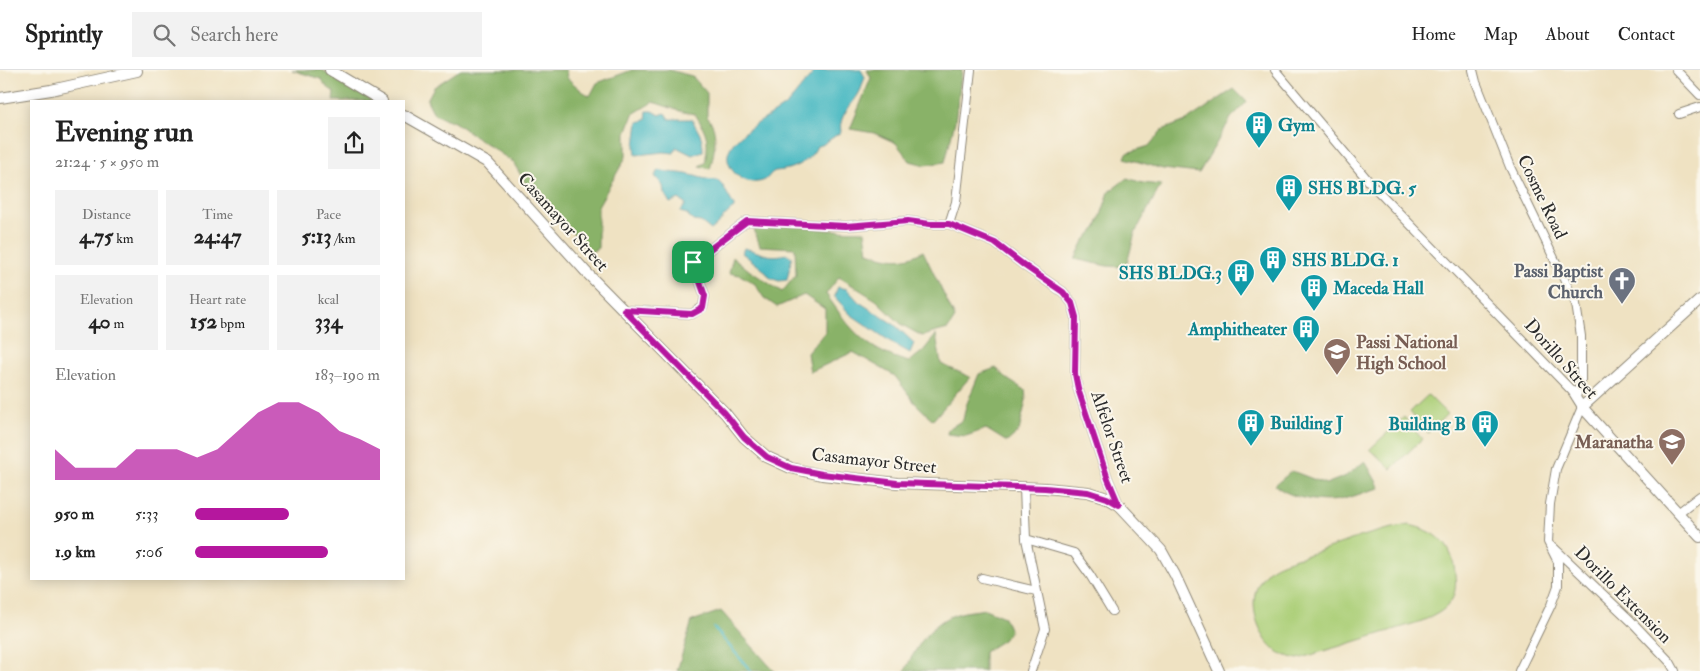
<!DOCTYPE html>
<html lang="en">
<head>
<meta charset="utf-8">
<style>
	body { margin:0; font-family:"IM FELL Double Pica",serif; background:#f2f2f2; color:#222; height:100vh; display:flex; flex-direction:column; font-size:19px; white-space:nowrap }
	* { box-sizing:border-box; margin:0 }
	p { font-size:16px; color:#767676 }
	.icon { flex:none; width:28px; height:28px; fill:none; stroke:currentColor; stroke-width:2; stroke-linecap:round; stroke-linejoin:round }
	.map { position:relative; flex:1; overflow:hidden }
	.drawer { position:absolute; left:30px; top:30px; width:375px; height:480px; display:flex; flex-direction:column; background:#fff; border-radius:0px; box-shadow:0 2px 12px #0003 }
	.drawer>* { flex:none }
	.pin { position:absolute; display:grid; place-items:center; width:42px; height:42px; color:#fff; margin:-21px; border-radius:10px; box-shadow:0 2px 8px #0006 }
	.round { display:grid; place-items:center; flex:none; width:52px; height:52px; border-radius:0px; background:#f2f2f2 }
	.head { display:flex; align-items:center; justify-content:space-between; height:85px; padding:0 25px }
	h1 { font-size:28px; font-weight:800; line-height:38px }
	.stats { display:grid; grid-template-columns:repeat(3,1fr); gap:8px; height:85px; padding:5px 25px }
	.stats div { display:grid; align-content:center; border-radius:0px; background:#f2f2f2; text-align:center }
	.stats b { font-size:21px; font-weight:800 }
	.stats small { font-size:14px; font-weight:400 }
	.stats p { font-size:14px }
	.chart { height:140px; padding:10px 25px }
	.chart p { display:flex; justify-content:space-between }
	.chart svg { width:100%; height:90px; margin-top:5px; fill:#b5179e; opacity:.7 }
	ul { padding:0 25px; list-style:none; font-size:16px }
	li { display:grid; grid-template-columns:80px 60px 1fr; align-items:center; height:38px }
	li i { height:12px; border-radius:6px; background:#b5179e }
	header { display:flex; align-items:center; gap:30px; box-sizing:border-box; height:70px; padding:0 25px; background:#fff; border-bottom:1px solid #e0e0e0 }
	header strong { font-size:24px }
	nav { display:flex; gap:28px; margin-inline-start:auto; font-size:18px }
	.search { width:350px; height:45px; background:#f2f2f2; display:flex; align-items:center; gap:12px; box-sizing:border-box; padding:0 18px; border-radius:0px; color:#767676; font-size:19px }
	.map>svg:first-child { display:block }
	.green { fill:#accf78; stroke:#6c7d52 }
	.forest { fill:#89b268; stroke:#5a6e4a }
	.water { fill:#4cbac3; stroke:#3c7277 }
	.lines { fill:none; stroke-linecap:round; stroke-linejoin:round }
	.stream { stroke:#4cbac3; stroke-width:2.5 }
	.minor-casing { stroke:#8d8676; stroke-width:10 }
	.tertiary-casing { stroke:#8d8676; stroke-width:12 }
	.minor { stroke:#fff; stroke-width:8 }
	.tertiary { stroke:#fff; stroke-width:10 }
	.route-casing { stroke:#fff; stroke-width:10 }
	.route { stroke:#b5179e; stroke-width:6 }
	.labels { text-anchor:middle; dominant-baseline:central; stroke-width:4; stroke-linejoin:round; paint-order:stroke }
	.culture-label { font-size:18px; font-weight:bold; fill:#0d838f; stroke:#fbf7ec; text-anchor:start }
	.street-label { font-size:18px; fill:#2b2b2b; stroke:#fbf7ec }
	.worship-label { font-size:18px; font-weight:bold; fill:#5b616d; stroke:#fbf7ec; text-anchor:end }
	.education-label { font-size:18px; font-weight:bold; fill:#785e54; stroke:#fbf7ec; text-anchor:start }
</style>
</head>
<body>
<header>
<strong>Sprintly</strong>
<div class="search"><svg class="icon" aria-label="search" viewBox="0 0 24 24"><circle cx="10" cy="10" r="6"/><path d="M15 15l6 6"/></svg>Search here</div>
<nav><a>Home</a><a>Map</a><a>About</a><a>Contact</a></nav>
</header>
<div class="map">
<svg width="1700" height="601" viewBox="0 0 1700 601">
	<rect width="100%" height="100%" fill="#fbf7ec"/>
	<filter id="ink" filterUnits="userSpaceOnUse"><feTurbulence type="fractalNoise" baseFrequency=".02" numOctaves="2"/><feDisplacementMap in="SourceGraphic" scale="10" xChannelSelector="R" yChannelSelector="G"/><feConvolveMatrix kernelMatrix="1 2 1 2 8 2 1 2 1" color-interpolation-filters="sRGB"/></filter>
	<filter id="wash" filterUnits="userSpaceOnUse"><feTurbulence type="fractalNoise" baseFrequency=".0096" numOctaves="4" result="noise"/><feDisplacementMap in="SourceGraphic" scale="20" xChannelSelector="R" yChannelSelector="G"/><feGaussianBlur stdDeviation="1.12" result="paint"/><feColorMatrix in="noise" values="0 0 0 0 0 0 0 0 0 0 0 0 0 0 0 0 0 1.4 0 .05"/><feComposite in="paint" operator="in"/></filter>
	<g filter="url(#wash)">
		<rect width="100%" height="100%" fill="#efe2c2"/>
		<path class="green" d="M1428,325L1447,344L1428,363L1410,342Z
			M1404,347L1422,369L1391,399L1370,379Z
			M1409,455C1437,461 1453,474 1455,504C1456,513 1456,523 1451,531C1444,542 1433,546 1422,551L1298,589C1275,584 1267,576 1258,554C1251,535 1253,516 1268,501C1277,492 1301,487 1314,483C1345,472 1376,460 1409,455Z"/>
		<path class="forest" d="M292,0H321L347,11L372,31H333L334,22L326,16L321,9Z
			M460,0H566L567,8L582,21L590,26L597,13L632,0H669L692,6L707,23V47C720,59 714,84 710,99L699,96L705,93C709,70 708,64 695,44L683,42L653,32L633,44L626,63V87L598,136V178L588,184L570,159L542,134L525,112L513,92L454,52L434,44L427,30L434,17Z
			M867,0H962L955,51L945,92L925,95L910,91L896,73L874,63L850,59L871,8Z
			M1234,19L1247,32L1231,48L1199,103L1163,99L1125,88L1127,83L1149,76L1162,60L1186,51Z
			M1127,108L1143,113L1161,115L1135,163L1126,197L1107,196L1075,189L1084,171L1097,157L1109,122Z
			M787,154L827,160L865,161L868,182C888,189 903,193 923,181L955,248L948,259L922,266L902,255L876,230L839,207L826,224C851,260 865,280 909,292L923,281L936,265L941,294L970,307L933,350L915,333L895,306L853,282L810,302L807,283L825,262V239L804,225L777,237L764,228L755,214L740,205L729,203L733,187L750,201L782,222L796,205L795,178L760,176L754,159Z
			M996,298L1010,311L1025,320L1026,330L1019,361L1007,372L986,359L966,366L947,364L948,359L963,350L966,336L979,304Z
			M1365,391L1380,418C1367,421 1353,427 1339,430C1320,433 1289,428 1275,415L1292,401L1326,414L1346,406Z
			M985,539L1004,547L1010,561L1003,570L984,582V601H905C915,578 932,551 957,544C966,541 976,541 985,539Z
			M721,541L774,601H677L692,551Z"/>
		<path class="water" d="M815,0H861L865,7C863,12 862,18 859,23C852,36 838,45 841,62L822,75L817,76C812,89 797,97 784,100C781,101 776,100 773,102C770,104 768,108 765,110C752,116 736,109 730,96C716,69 772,48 787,34C796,25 803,14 812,5Z
			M647,41H652L660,45L665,43L669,49H692C698,63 703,64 703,81L692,85L676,77L674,83L664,82L636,85L635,76L638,52L646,50Z
			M658,100C670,103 675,102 686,104C698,106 704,110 717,110L723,116L734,136V138C724,144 721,153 711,160L701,152L693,151L687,144L680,142L686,134L679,129L670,133L664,123L663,116L655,106Z
			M744,178C761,182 768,189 786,184L792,187L787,210L779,211L770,208L764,200L742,183Z
			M838,217L847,219L859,232L895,255L914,273L910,283L894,274L850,244L834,226Z"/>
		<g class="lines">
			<path class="stream" d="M714,558L751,601"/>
		</g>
	</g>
	<g filter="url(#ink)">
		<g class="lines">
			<defs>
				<path id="minor" d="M1275,0L1372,115L1572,321L1582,337L1556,399L1550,434L1548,472L1558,492V516L1551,535L1519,601
					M1473,0L1476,12L1510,97L1576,234L1581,266V311L1576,327
					M1676,0L1700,25
					M1679,44L1700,37
					M949,154L956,132L971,0
					M624,240L692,244L703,237L705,226L693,192L747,151L846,156L907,151L930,154H949L995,173L1025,196L1063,222L1072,233L1076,247L1075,304L1078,319L1108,409L1119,435
					M1024,418L1026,469L1045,559L1031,601
					M1678,443L1700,426
					M1026,469L1074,483L1090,505L1112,541
					M1553,477L1631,551L1670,592L1675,601
					M982,508L1036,521"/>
				<path id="tertiary" d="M330,0L382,31
					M0,28L51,20L137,1
					M404,45L488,93L587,203L725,343L744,367L767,387L791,398L822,405L897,413L1045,418L1088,422L1107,428L1119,435L1161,480L1175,505L1219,601
					M1700,230L1582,337L1700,467"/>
			</defs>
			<use href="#minor" class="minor-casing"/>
			<use href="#tertiary" class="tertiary-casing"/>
			<use href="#minor" class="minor"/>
			<use href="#tertiary" class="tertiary"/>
		</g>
	</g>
	<g class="lines" filter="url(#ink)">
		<defs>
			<path id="route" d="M747,151L846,156L908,151L930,154H949L995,173L1025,196L1063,222L1072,233L1076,247L1075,304L1078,319L1108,409L1119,435L1107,428L1088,422L1045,418L897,413L822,404L791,398L767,387L744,367L725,343L624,240L692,244L703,238L705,226L693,192Z"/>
		</defs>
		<use href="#route" class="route-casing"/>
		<use href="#route" class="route"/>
	</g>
	<defs>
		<symbol id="building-pin" viewBox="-11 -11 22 30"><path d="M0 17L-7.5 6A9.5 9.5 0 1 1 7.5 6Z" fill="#0f9aa8" stroke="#fbf7ec"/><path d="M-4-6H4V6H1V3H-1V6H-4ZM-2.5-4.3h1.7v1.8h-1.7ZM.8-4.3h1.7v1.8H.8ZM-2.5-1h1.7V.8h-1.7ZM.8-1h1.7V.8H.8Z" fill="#fff"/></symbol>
		<symbol id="church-pin" viewBox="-11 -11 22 30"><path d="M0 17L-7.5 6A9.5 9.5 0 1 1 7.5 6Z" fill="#6b7280" stroke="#fbf7ec"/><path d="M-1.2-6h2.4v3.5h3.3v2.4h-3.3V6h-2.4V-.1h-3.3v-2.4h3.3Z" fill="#fff"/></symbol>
		<symbol id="school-pin" viewBox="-11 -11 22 30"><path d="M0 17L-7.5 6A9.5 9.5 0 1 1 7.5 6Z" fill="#8d6e63" stroke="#fbf7ec"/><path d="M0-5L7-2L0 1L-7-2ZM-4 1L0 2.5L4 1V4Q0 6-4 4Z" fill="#fff"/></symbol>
	</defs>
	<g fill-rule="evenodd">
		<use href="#building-pin" x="1243" y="39" width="32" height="43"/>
		<use href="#building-pin" x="1273" y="102" width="32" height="43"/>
		<use href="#building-pin" x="1257" y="174" width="32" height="43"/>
		<use href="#building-pin" x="1225" y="187" width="32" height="43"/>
		<use href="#church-pin" x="1606" y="195" width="32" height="43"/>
		<use href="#building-pin" x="1298" y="202" width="32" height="43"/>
		<use href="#building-pin" x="1290" y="243" width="32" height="43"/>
		<use href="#school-pin" x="1321" y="266" width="32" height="43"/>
		<use href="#building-pin" x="1235" y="337" width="32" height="43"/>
		<use href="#building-pin" x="1469" y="338" width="32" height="43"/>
		<use href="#school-pin" x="1656" y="356" width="32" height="43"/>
	</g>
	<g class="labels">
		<g class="culture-label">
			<text x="1278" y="55">Gym</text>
			<text x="1308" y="118">SHS BLDG. 5</text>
			<text x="1292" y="190">SHS BLDG. 1</text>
			<text x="1222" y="203" text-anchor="end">SHS BLDG.3</text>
			<text x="1333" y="218">Maceda Hall</text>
			<text x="1287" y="259" text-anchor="end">Amphitheater</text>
			<text x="1270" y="353">Building J</text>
			<text x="1466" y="354" text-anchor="end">Building B</text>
		</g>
		<g class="street-label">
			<text transform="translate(1542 127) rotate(64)">Cosme Road</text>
			<text transform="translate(563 152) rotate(48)">Casamayor Street</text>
			<text transform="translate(1561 289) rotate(48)">Dorillo Street</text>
			<text transform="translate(1112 367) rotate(71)">Alfelor Street</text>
			<text transform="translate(874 391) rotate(6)">Casamayor Street</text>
			<text transform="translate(1623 525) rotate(45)">Dorillo Extension</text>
		</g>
		<g class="worship-label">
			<text x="1603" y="201">Passi Baptist<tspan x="1603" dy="21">Church</tspan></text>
		</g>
		<g class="education-label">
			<text x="1356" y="272">Passi National<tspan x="1356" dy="21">High School</tspan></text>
			<text x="1653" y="372" text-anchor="end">Maranatha</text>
		</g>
	</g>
</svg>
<div class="pin" style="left:693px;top:192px;background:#1e9e55"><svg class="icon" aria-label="arrive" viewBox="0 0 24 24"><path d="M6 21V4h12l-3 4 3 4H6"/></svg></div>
<section class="drawer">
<div class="head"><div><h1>Evening run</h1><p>21:24 · 5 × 950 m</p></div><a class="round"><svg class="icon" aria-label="share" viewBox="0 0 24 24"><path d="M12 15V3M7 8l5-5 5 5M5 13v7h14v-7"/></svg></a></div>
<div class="stats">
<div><p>Distance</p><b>4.75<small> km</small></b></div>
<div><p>Time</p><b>24:47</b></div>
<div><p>Pace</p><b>5:13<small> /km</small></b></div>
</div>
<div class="stats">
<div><p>Elevation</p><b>40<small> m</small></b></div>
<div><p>Heart rate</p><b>152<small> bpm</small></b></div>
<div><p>kcal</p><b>334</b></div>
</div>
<div class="chart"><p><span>Elevation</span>183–190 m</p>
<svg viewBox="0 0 160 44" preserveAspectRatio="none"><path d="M0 44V29L10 38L20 38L30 38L40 29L50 29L60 29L70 33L80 29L90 20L100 11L110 6L120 6L130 11L140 20L150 24L160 29V44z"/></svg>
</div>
<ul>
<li><b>950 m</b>5:33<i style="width:51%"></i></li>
<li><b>1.9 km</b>5:06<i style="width:72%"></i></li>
</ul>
</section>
</div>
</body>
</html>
